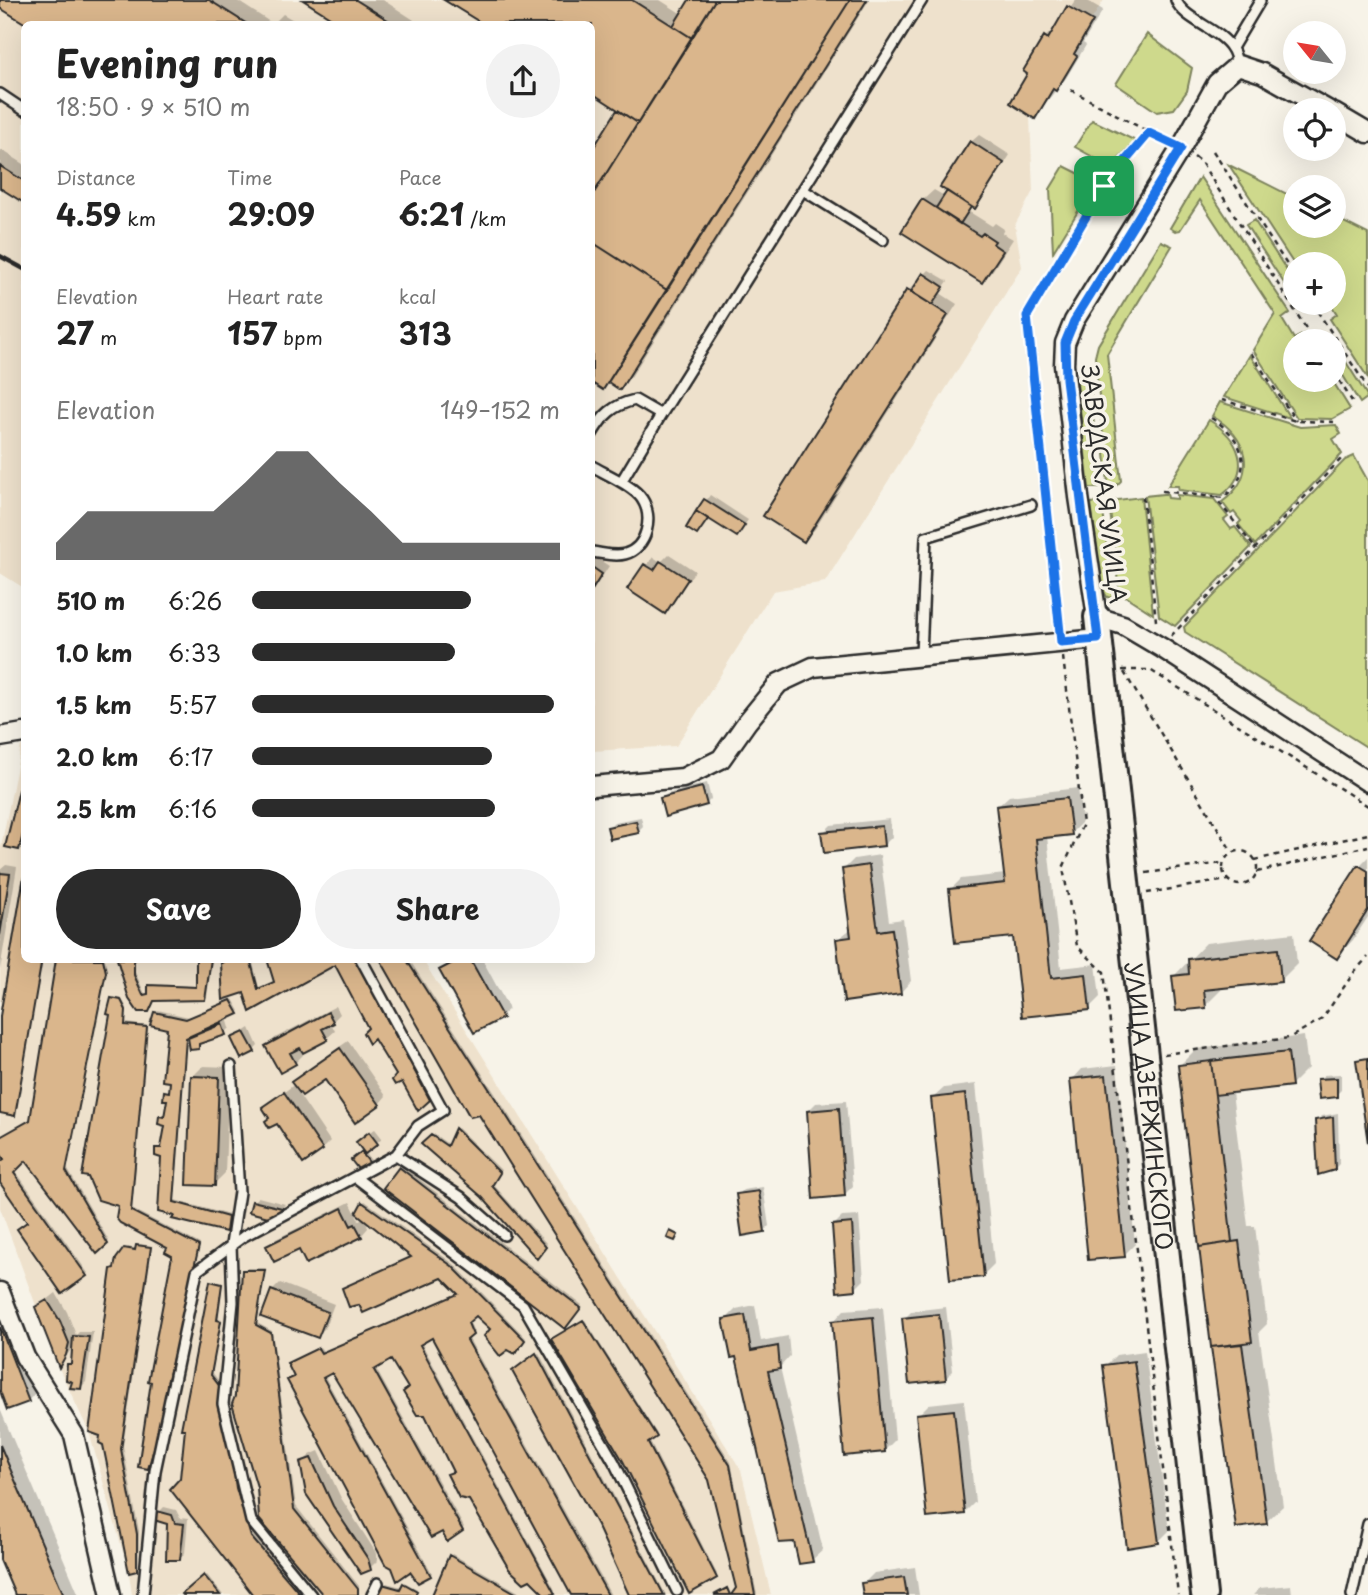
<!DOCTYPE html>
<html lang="en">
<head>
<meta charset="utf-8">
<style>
	body { margin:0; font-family:"Playpen Sans",sans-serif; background:#f2f2f2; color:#222; height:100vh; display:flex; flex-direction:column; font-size:26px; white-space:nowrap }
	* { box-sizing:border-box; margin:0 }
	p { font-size:23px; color:#767676 }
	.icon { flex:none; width:38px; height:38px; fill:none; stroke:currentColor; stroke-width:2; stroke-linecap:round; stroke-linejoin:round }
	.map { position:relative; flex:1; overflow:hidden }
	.sheet { position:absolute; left:21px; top:21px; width:574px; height:942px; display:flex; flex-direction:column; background:#fff; border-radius:10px; box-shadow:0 7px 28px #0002 }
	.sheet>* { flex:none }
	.needle { width:46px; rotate:300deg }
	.fabs { position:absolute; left:1283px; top:21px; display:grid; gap:14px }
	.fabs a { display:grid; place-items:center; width:63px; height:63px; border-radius:50%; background:#fff; box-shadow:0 7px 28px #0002; font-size:35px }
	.pin { position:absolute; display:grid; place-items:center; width:60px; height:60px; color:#fff; margin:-30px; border-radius:14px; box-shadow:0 4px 10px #0006 }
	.round { display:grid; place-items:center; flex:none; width:74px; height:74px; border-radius:37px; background:#f2f2f2 }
	.headline { display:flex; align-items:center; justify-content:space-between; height:119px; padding:0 35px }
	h1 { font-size:38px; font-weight:700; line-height:52px }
	.metrics { display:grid; grid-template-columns:repeat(3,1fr); gap:10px; height:119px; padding:7px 35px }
	.metrics div { display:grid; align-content:center }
	.metrics b { font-size:30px; font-weight:700 }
	.metrics small { font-size:19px; font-weight:400 }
	.metrics p { font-size:19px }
	.chart { height:196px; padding:14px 35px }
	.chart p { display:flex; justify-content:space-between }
	.chart svg { width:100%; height:126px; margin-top:7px; fill:#2b2b2b; opacity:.7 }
	.action { display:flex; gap:14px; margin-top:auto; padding:14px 35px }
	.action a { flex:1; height:80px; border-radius:42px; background:#2b2b2b; color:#fff; font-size:28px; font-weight:700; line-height:80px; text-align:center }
	.action a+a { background:#f2f2f2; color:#222 }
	ul { padding:0 35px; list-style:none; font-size:23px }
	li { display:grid; grid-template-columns:112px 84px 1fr; align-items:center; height:52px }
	li i { height:18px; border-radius:9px; background:#2b2b2b }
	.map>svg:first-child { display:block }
	.built { fill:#eee1cc }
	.green { fill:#ced98c; stroke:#7c825c; stroke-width:2 }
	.shadow { fill:#0003 }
	.building { fill:#dab68c; stroke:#2b2b2b; stroke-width:2 }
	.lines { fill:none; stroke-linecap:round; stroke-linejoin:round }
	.lane-casing { stroke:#2b2b2b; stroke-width:14 }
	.street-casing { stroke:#2b2b2b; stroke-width:23 }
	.secondary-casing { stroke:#2b2b2b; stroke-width:30 }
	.path { stroke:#2b2b2b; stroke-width:2.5; stroke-dasharray:5 5; stroke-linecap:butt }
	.lane { stroke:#f7f3e8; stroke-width:9 }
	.street { stroke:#f7f3e8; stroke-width:18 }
	.secondary { stroke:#f7f3e8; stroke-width:24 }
	.rail { stroke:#2b2b2b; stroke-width:4.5 }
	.route-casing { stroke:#fff; stroke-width:14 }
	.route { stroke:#1a73e8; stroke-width:9 }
	.labels { text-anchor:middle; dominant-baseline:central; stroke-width:7; stroke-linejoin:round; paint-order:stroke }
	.street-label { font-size:23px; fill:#2b2b2b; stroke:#f7f3e8 }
</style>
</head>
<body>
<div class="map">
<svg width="1368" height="1595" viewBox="0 0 1368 1595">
	<rect width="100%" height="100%" fill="#f7f3e8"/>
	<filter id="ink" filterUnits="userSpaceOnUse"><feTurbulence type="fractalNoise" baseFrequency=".0143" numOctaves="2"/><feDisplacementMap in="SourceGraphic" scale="14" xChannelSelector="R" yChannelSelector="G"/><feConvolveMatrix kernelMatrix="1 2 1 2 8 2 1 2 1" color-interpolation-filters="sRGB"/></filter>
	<g filter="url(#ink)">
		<path class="built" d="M0,0H1104L1030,117L1033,191L1015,225L1022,267L825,582L773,591L676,746L592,751V24H24V588L0,573Z
			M21,746H24V959H422L741,1470L771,1595H132L129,1573L89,1432L59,1368L0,1208V852Z"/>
		<path class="green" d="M1147,34L1192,68L1187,91L1174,109L1157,112L1116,84Z
			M1092,120L1136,141L1111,167L1075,147Z
			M1229,165L1295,198V226H1334V217L1368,234V378L1330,319L1337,314L1330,303H1334V264H1295V266Z
			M1064,166L1096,182L1053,252L1050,189Z
			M1200,177L1290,313L1282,319L1294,339L1304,334L1309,341H1295V380H1332L1350,409L1332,419L1297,418L1253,350L1275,314L1200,200L1180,230L1175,231L1170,228Z
			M1254,220L1295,283V300L1246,225Z
			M1161,241L1172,246L1107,354L1121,481L1115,487L1111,486L1108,483L1095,357L1098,345Z
			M1334,343L1368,397L1360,403L1334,361Z
			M1250,355L1290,418L1224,397Z
			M1085,368L1089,374L1100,488H1089L1077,383L1080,372Z
			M1220,402L1300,427L1336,425L1341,434L1333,439L1342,454L1255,545L1238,524L1241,521L1234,512L1231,514L1222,502C1259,475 1248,436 1212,416Z
			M1209,420C1239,438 1254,470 1222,495L1179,490L1178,486H1168Z
			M1354,456L1368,481V748L1185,632L1184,627L1345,460Z
			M1163,494H1167L1168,498L1177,499V495L1214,499L1228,517L1224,520L1231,529L1235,527L1251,547L1175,626L1159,616L1145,496Z
			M1141,497L1153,614L1119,592L1109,501Z
			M1102,502L1113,598L1107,597L1102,588L1091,503Z"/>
		<path class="shadow" d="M0,0H236L273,24L283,14L300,24H29L0,6Z
			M306,0H383L414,20L411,24H344Z
			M447,0H660L682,14L691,0H869L631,377L620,387L610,381L603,388L592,381V153L619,109L592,91V24H486Z
			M1076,0H1086L1103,10L1083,43L1086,45L1066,78L1035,116L1029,73L1045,37L1057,27Z
			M979,135L1010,155L982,199L974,207L972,205L968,211L992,226L995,223L1004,229L1002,233L1013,239L993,270L982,281L923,200L934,190L946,197L971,142Z
			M0,149L24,164V200L0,186Z
			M929,270L948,281L940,293L957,304L815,529L804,540L908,291Z
			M710,495L748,520L741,530L709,517L702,528L688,527Z
			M669,554L695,571L665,612L630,588L653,557L661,562Z
			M592,555L609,566L592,592Z
			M24,777V843L19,849L7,846Z
			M707,783L711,799L706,804L662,799L667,794Z
			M1078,788L1082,822L1071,833L1047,836L1061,968L1096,964L1100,997L1089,1008L1024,1015L1015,935L950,890L961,879L1005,874L998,806L1009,796Z
			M641,817L643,826L638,831L609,827L614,822Z
			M890,819L892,837L884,845L823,833L831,825Z
			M880,855L889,921L903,919L911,981L901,992L838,939L852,928L844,869L854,859Z
			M1368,857V917L1353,940L1337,957L1311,941L1359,866Z
			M6,865L17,867L0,970V870Z
			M24,886V959H43L14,1114L0,1112V1026Z
			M1294,933L1297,964L1281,980L1221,986V990L1205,1006L1174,976L1206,943Z
			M58,959H105L107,969L67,1168L109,1241L97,1252L27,1159L15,1170L88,1273L63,1292L29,1222L0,1180V1164L6,1158L0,1150V1137L32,1119Z
			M119,959H135V972L145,994L150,993L152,984L198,986V959H212L207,997L205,999H154L150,1008Z
			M231,959H252L259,988L276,981L269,959H358L430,1097L419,1108L370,1029L336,963L251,1009Z
			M382,959H409L731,1462L757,1595H733L738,1589L710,1479Z
			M456,959H482L509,1009L501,1016L442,970Z
			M114,997L122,999L127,1008L126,1023L148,1026L132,1209L200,1244L168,1382L173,1384L148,1467L174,1255L170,1247L120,1204L112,1014Z
			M233,999L240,1011L227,1018L230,1028L225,1033L203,1042L198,1047L190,1039L197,1031H187L175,1200L229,1215L225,1230L175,1218L163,1156L157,1149L163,1147L167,1125L161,1116L166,1115L169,1099L166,1092L171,1090L169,1028L156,1013L158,1010L189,1017Z
			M336,1006L340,1014L331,1023L335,1031L327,1038L301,1052L303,1055L295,1063L267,1046L275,1038Z
			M250,1028L258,1046L253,1051L233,1039Z
			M1304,1036L1308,1068L1291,1085L1232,1092L1248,1226H1255L1267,1324L1259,1332L1283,1506L1266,1522L1213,1347L1180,1065L1196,1049Z
			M348,1041L386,1096L379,1104L325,1077L299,1095L330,1141L322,1149L271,1118L264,1107L295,1084L294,1082L301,1074Z
			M1117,1065L1135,1244L1124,1255L1072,1080L1082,1069Z
			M203,1066L229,1067L225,1173L214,1184L192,1077Z
			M1341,1074V1090L1336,1095L1319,1080L1324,1075Z
			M976,1084L994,1264L983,1275L933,1098L944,1088Z
			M846,1101L853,1186L845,1194L808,1111L816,1103Z
			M1338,1113L1339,1164L1334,1169L1317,1121L1322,1116Z
			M458,1128L501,1170L493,1184L547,1244L538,1256L483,1196L424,1144L434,1134L449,1145Z
			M375,1129L382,1138L365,1152L373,1163L363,1172L353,1160L365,1151L363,1137Z
			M402,1166L582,1305L565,1327L385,1188Z
			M763,1187L769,1226L764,1231L738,1195L743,1190Z
			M258,1197L285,1204L275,1217L253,1202Z
			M365,1201L454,1264L526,1338L514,1352L476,1314L469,1321L474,1332L468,1337L611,1595H573L433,1335L421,1342L555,1590L550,1595H547L530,1578L454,1472L426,1413L392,1357L375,1367L464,1527L462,1529L333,1370L324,1375L432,1573L430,1575L296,1377L291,1362L320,1347L324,1352L460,1293L442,1276L344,1288L413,1257L363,1203Z
			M350,1202L359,1220L364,1218L368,1228L361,1236L300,1247H268L276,1239Z
			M859,1216L864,1280L856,1288L834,1225L842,1217Z
			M140,1244L152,1246L123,1446L139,1531L138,1568L136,1570L104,1443L112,1270L128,1247L137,1249Z
			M246,1268H266L257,1323L272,1331L296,1506L359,1586V1595H326L259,1487L237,1396L244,1270Z
			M213,1280L223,1283L218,1318L222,1319L212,1372L226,1390L237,1485L253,1535L304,1595H255L182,1479Z
			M280,1283L334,1304L325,1328L317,1336L272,1291Z
			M56,1293L67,1312L76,1335L79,1332H93L86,1382L81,1387L74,1380L69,1365L73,1360L74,1346L59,1365L37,1308Z
			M755,1305L761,1341L788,1336L790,1356L780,1367L823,1550L812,1560L725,1320L736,1309Z
			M883,1307L895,1440L884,1451L834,1321L844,1310Z
			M946,1307L953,1371L945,1379L904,1319L912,1311Z
			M4,1311L35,1393L28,1401L0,1386V1313Z
			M585,1320L657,1434L649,1440L717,1574L715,1576L625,1460L555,1337Z
			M1145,1351L1169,1531L1158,1542L1105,1366L1116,1355Z
			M539,1353L666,1595H631L598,1524L516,1370Z
			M964,1400L975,1502L965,1512L918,1415L929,1404Z
			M0,1409L79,1595H17L0,1556Z
			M319,1451L341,1498L375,1551L378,1560L370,1568L302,1463L310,1455Z
			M164,1507L176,1510L180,1518L188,1519L185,1553L180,1558L169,1522L159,1512Z
			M452,1554L524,1595H434Z
			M915,1567L919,1595H865L863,1584L874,1573Z
			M207,1575L223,1595H185L184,1594Z
			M386,1583L402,1587L406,1583L417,1589L416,1595H380Z
			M1291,1585L1292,1595H1253L1260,1588Z"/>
		<path class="building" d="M0,0H209L247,24H26L0,8Z
			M303,0H356L394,24H341Z
			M444,0H632L692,38L638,123L592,93V24H483Z
			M689,0H715L692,38L673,26Z
			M715,0H850L667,290L592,242V196Z
			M850,0H867L620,390L608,382Z
			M1067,6L1093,21L1074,54L1077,56L1056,91L1053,89L1035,119L1010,103L1027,74L1023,71L1044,36L1048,39Z
			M617,110L638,123L592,196V150Z
			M970,141L1004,163L975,209L940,187Z
			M0,166L24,181V203L0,188Z
			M947,191L971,207L960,224L936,208Z
			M922,199L980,236L983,233L995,241L993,244L1003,251L982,283L901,232Z
			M592,242L667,290L603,390L592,383Z
			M923,273L944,287L932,305L911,292Z
			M907,289L948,315L804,542L763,516Z
			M704,499L745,525L737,537L696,511Z
			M696,511L708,519L697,535L686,528Z
			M660,561L688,579L665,614L627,589L644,564L654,570Z
			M592,567L602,574L592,590Z
			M24,770V830L19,850L5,847Z
			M702,787L707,805L665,817L660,798Z
			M1067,798L1072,835L1036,839L1051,978L1086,974L1090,1010L1022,1017L1013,937L955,943L949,889L1005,883L996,806Z
			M636,821L639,833L610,839L607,827Z
			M882,826L884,846L824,853L821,832Z
			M869,865L878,931L892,929L901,994L844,1002L836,939L851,937L842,869Z
			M1358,865L1368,871V910L1337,959L1309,941Z
			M0,873L10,874L0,935Z
			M24,876V959H42L15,1116L0,1113V1016Z
			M1278,949L1281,982L1204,990L1206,1008L1176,1011L1172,976L1189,974L1188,959Z
			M56,959H103L106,972L66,1171L108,1244L97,1254L26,1161L14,1173L87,1276L62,1294L17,1229L27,1222L0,1183V1162L4,1159L0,1153V1137L30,1120Z
			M117,959H134V975L143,995L148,994V985L196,987V959H211L205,1000L154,1001L149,1012H138L129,999Z
			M229,959H250L258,989L274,982L267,959H355L430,1100L418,1111L402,1082L395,1085L392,1080L396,1075L374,1039L369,1044L363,1033L368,1028L335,965L250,1012L244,993L223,1000L221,963Z
			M380,959H406L730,1465L755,1595H731L736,1588L709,1480L479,1115L470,1117Z
			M460,959H470L503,1018L474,1033L439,970Z
			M111,998L121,1000L126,1010L125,1025L147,1027L131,1211L199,1246L167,1384L172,1386L148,1469L138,1467L151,1382L148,1381L172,1256L165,1252L167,1248L120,1223L116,1218L118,1206L98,1200L88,1177L82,1176L110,1015L107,1014Z
			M231,1000L239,1014L186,1038L174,1202L228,1217L226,1232L172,1219L174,1216L158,1212L161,1158L155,1156V1148H161L165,1126L158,1124L159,1116L164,1117L167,1100H163L164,1091L169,1092L170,1082L162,1081L167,1029L150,1025L154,1012L186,1019Z
			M328,1012L334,1023L322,1029L328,1040L303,1053L300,1048L290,1053L296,1064L280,1073L265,1046Z
			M222,1024L226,1035L199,1044V1049L190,1050L188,1038Z
			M244,1032L255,1052L241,1059L231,1038Z
			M340,1048L380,1105L355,1123L325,1080L302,1096L291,1082Z
			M1288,1052L1292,1086L1215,1095L1211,1061Z
			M1368,1058V1143L1356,1060Z
			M1211,1061L1232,1242L1199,1247L1178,1065Z
			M1106,1075L1125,1257L1088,1260L1070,1079Z
			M191,1076L219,1077L215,1186L187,1185Z
			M1337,1078V1097L1319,1099L1317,1079Z
			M284,1092L323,1150L303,1164L277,1124L269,1128L265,1121L269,1118L262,1107Z
			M965,1094L984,1277L950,1280L931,1098Z
			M839,1108L845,1196L813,1199L807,1111Z
			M1333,1117L1335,1170L1318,1175L1315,1120Z
			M455,1128L500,1173L492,1186L546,1247L537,1259L482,1197L421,1144L431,1135L447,1146Z
			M369,1132L378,1144L365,1154L356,1142Z
			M361,1152L372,1166L362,1174L351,1160Z
			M399,1167L581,1308L565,1329L383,1188Z
			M759,1191L765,1232L742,1236L736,1194Z
			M252,1201L282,1208L276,1219L249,1212Z
			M362,1202L452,1266L525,1340L515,1354L508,1350L500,1356L484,1336L490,1329L476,1316L468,1323L473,1335L467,1340L608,1595H571L432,1338L420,1345L555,1594L545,1595L530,1580L524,1583L509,1569L469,1500L459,1498L447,1474L453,1472L425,1415H417L403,1392L408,1388L391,1360L374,1370L463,1531L447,1542L442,1532L431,1538L332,1373L323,1378L431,1576L418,1583L410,1572L397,1581L392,1568L385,1564L287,1380L294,1377L287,1363L318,1348L321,1353L458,1294L442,1278L363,1313L359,1305L349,1307L342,1288L411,1257L356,1213Z
			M342,1208L351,1226L355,1224L362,1237L306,1264L299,1250L274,1262L266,1246Z
			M852,1223L856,1290L837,1292L832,1225Z
			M670,1231L678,1235L675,1241L667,1238Z
			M1239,1241L1252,1342L1211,1347L1199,1247Z
			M136,1245L151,1247L121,1449L137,1534V1571L129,1573L103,1445L99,1443L100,1436L89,1432L111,1269L114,1268L116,1259L124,1248L135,1250Z
			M242,1270H265L256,1325L271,1333L294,1509L358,1589V1595H323L259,1519L257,1487L232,1404L235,1396Z
			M210,1281L222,1284L217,1320L221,1321L211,1375L224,1392L236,1488L251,1537L301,1595H253L170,1489L180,1478L185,1429H181Z
			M271,1290L328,1312L318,1338L261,1317Z
			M47,1300L60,1321L69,1343L66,1355L59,1368L35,1307Z
			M939,1314L946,1380L909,1384L902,1318Z
			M745,1315L751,1351L778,1346L780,1369L768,1371L813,1562L799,1564L794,1542L779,1543L736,1357L731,1358L723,1319Z
			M873,1317L885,1452L844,1456L832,1321Z
			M583,1320L657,1437L648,1443L717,1578L689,1594L623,1461L551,1339Z
			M0,1327L29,1402L7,1410L0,1391Z
			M73,1336L89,1337L81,1389L70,1388L72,1382L66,1380L67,1364H71Z
			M1242,1344L1267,1524L1236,1528L1211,1347Z
			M536,1353L664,1595H629L597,1525L512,1371Z
			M1134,1361L1159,1543L1127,1548L1103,1365Z
			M954,1410L965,1514L927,1518L916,1414Z
			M0,1445L64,1595H15L0,1560Z
			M311,1458L333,1506L368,1559L371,1570L361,1574L306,1494L300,1462Z
			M157,1511L172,1515L175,1523L184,1524L180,1560H166L167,1524L154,1520Z
			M449,1555L519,1595H432Z
			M204,1575L220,1595H183L182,1594Z
			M904,1577L907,1595H863L861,1583Z
			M403,1583L417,1591L415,1595H378L382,1584L400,1589Z
			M727,1588L730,1595H714Z"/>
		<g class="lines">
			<defs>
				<path id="lane" d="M1176,0C1183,20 1221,29 1232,49C1235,53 1236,60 1238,65
					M1232,48L1260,1
					M0,94L24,110
					M803,190L883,240
					M592,434C603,415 613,405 635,400L661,415
					M592,466C606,474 634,486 642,499C654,517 647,548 625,554C614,557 602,553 592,552
					M621,482L661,415L922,0
					M921,655L926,537L1031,505
					M231,1066L239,1192L231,1245L233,1302L223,1404L251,1521L311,1595
					M396,1155L461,1197L504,1235
					M355,1177L396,1155L418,1126L443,1110L361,959
					M143,1595L155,1471L197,1271L244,1236L355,1177L523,1305L614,1462L677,1591
					M372,1595L378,1583
					M1352,1595L1368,1524"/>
				<path id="street" d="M1328,110L1262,73L1238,65L1217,83L1181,148L1074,321L1065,343L1064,365L1079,497L1097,617L1123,625L1162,648L1368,782
					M1334,113L1368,133
					M0,737L24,733
					M592,786L683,778L721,759L747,722L779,683L813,667L1098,639
					M0,1292L25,1357L74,1435L111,1595"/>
				<g id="secondary">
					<path id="s1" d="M1097,617L1204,1595"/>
				</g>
			</defs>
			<use href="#lane" class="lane-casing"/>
			<use href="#street" class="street-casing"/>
			<use href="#secondary" class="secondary-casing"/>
			<path class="path" d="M1071,90L1167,142
				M1213,151L1295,277
				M1194,157L1201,162L1314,341
				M1312,303L1368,388
				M1251,353L1296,421
				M1334,372L1355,406
				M1222,400L1296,421L1334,422
				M1211,418C1243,437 1257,470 1223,498L1215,497
				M1162,491L1215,497L1255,548
				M1143,497L1156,621
				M1060,626L1027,316L1104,186L1149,133
				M1171,636L1343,457
				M1063,657L1083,824L1063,868L1077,946L1104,972L1178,1595
				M1122,670H1150L1368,806
				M1124,672L1232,852
				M1223 868a17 17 0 1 1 34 0a17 17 0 1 1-34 0Z
				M1255,860L1368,834
				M1257,872L1368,846
				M1146,873L1223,863
				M1147,893L1227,880
				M1164,1054L1289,1038L1322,1019L1355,971L1368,957"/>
			<use href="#lane" class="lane"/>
			<use href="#street" class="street"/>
			<use href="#secondary" class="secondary"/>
			<path class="rail" d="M0,256L24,269"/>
		</g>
	</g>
	<g class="lines" filter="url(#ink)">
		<defs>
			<path id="route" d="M1149,133L1181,148L1074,321L1065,343L1066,379L1098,639L1061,642L1027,316L1104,186Z"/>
		</defs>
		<use href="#route" class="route-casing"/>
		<use href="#route" class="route"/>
	</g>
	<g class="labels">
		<g class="street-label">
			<text transform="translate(1105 484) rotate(83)">ЗАВОДСКАЯ УЛИЦА</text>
			<text stroke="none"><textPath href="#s1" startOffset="492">УЛИЦА ДЗЕРЖИНСКОГО</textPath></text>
		</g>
	</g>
</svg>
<div class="fabs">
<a><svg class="needle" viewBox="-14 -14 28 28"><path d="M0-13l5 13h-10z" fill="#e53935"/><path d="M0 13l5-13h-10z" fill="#767676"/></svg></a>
<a><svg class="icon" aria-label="locate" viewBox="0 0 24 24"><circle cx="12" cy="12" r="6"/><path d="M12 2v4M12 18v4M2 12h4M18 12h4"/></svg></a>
<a><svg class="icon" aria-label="layers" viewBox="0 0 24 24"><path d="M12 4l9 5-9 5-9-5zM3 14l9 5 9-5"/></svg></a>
<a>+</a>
<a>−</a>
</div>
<div class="pin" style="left:1104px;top:186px;background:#1e9e55"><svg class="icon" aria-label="arrive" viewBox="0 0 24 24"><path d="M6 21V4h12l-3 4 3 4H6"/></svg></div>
<section class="sheet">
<div class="headline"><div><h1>Evening run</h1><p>18:50 · 9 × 510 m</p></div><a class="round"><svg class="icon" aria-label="share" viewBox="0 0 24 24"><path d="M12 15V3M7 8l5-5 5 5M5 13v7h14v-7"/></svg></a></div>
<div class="metrics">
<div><p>Distance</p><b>4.59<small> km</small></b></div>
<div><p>Time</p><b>29:09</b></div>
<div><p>Pace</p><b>6:21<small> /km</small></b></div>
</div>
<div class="metrics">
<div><p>Elevation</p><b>27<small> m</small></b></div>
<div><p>Heart rate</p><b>157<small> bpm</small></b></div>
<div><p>kcal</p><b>313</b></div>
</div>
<div class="chart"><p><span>Elevation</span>149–152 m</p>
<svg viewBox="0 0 160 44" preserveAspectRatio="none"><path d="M0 44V38L10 27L20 27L30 27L40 27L50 27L60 17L70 6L80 6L90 17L100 27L110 38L120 38L130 38L140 38L150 38L160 38V44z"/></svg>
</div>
<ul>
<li><b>510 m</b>6:26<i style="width:71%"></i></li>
<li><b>1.0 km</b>6:33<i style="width:66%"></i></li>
<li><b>1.5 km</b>5:57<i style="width:98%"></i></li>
<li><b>2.0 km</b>6:17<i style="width:78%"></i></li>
<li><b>2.5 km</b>6:16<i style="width:79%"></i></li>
</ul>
<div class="action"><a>Save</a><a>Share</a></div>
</section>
</div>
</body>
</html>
